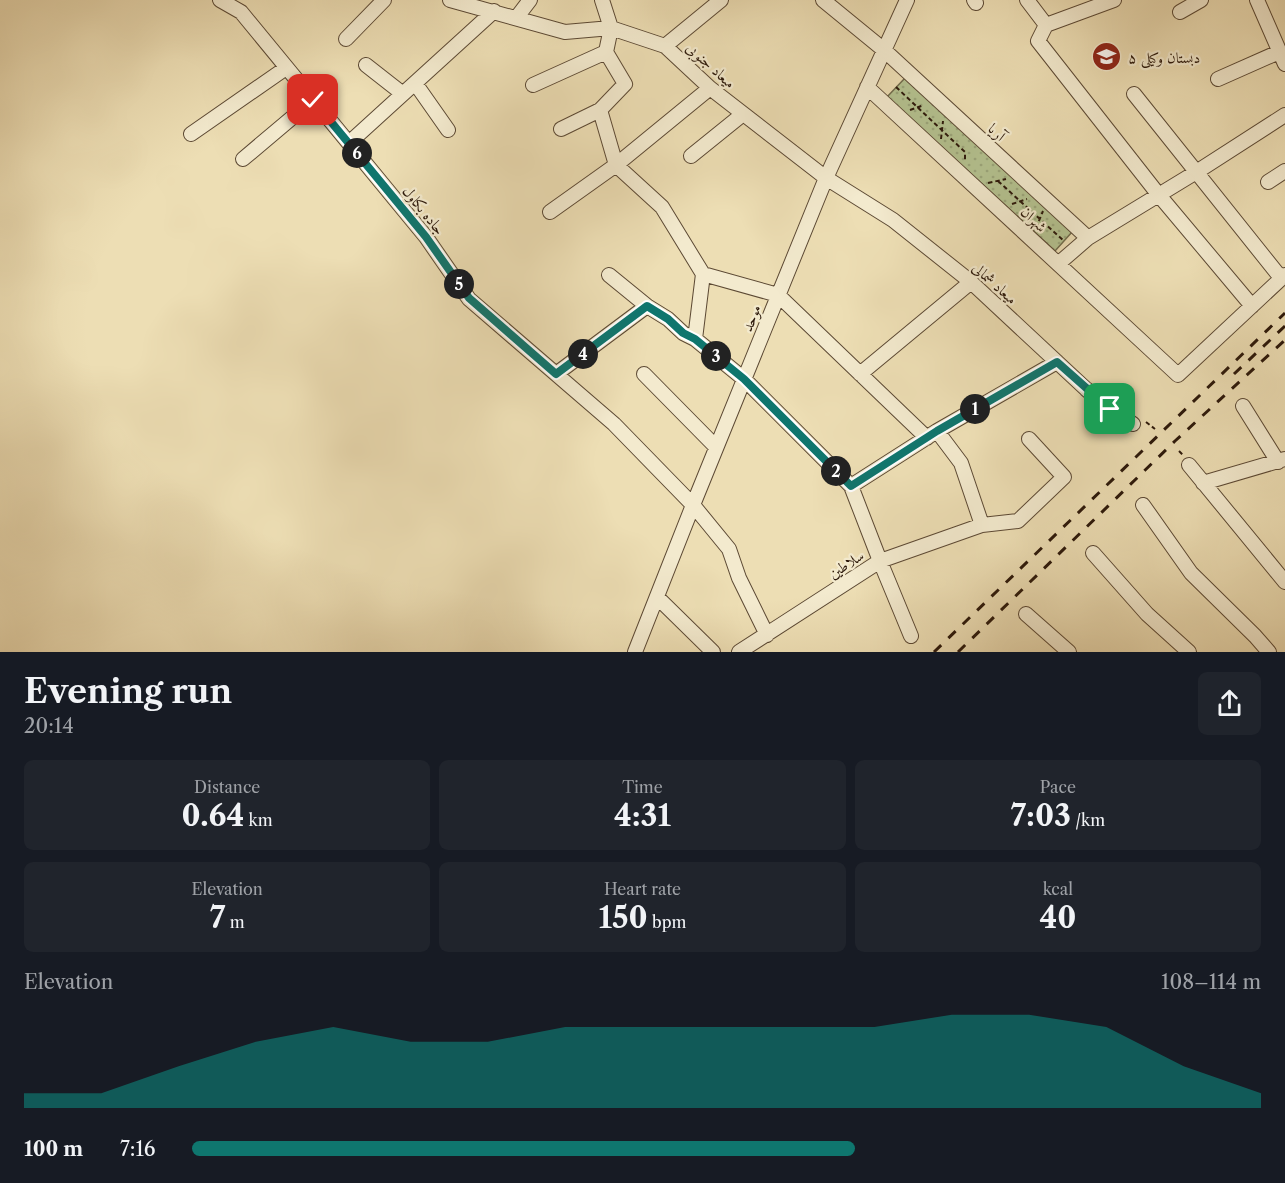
<!DOCTYPE html>
<html lang="en">
<head>
<meta charset="utf-8">
<style>
	body { margin:0; font-family:"Libre Caslon Text",Amiri,serif; background:#20242c; color:#f1f3f6; height:100vh; display:flex; flex-direction:column; font-size:22px; white-space:nowrap }
	* { box-sizing:border-box; margin:0 }
	p { font-size:20px; color:#9ea1a6 }
	.icon { flex:none; width:33px; height:33px; fill:none; stroke:currentColor; stroke-width:2; stroke-linecap:round; stroke-linejoin:round }
	.map { position:relative; height:652px; overflow:hidden }
	.drawer { display:flex; flex-direction:column; background:#171b24; flex:1 }
	.drawer>* { flex:none }
	.pin { position:absolute; display:grid; place-items:center; width:51px; height:51px; color:#fff; margin:-26px; border-radius:12px; box-shadow:0 3px 9px #0006 }
	.km { position:absolute; width:30px; height:30px; margin:-15px; border-radius:50%; background:#222; color:#fff; font-size:16px; line-height:30px; text-align:center }
	.round { display:grid; place-items:center; flex:none; width:63px; height:63px; border-radius:9px; background:#20242c }
	.head { display:flex; align-items:center; justify-content:space-between; height:102px; padding:0 24px }
	h1 { font-size:33px; font-weight:800; line-height:45px }
	.stats { display:grid; grid-template-columns:repeat(3,1fr); gap:9px; height:102px; padding:6px 24px }
	.stats div { display:grid; align-content:center; border-radius:9px; background:#20242c; text-align:center }
	.stats b { font-size:30px; font-weight:800 }
	.stats small { font-size:16px; font-weight:400 }
	.stats p { font-size:16px }
	.chart { height:168px; padding:12px 24px }
	.chart p { display:flex; justify-content:space-between }
	.chart svg { width:100%; height:108px; margin-top:6px; fill:#0f766e; opacity:.7 }
	ul { padding:0 24px; list-style:none; font-size:20px }
	li { display:grid; grid-template-columns:96px 72px 1fr; align-items:center; height:45px }
	li i { height:15px; border-radius:8px; background:#0f766e }
	.map>svg:first-child { display:block }
	.grass { fill:url(#grass-dots); stroke:#706c4c; stroke-width:1.5 }
	.lines { fill:none; stroke-linecap:round; stroke-linejoin:round }
	.minor-casing { stroke:#5c4934; stroke-width:16 }
	.path { stroke:#2b1709; stroke-width:2; stroke-dasharray:4.5 3; stroke-linecap:butt }
	.minor { stroke:#f3eace; stroke-width:14 }
	.rail { stroke:#2b1709; stroke-width:3; stroke-dasharray:10 10; stroke-linecap:butt }
	.route-casing { stroke:#fff; stroke-width:12 }
	.route { stroke:#0f766e; stroke-width:8 }
	.labels { text-anchor:middle; dominant-baseline:central; stroke-width:4.5; stroke-linejoin:round; paint-order:stroke }
	.poi-label { font-size:15px; fill:#2b1709; stroke:#f3eace; text-anchor:start }
	.street-label { font-size:15px; fill:#2b1709; stroke:#f3eace }
</style>
</head>
<body>
<div class="map">
<svg width="1285" height="652" viewBox="0 0 1285 652">
	<defs>
		<pattern id="grass-dots" width="8" height="8" patternUnits="userSpaceOnUse" patternTransform="scale(1.5)"><rect width="8" height="8" fill="#b4c290"/><path d="M2 2h.1M6 6h.1" fill="none" stroke="#9ba67b" stroke-width="1.8" stroke-linecap="round"/></pattern>
	</defs>
	<rect width="100%" height="100%" fill="#eddeb4"/>
	<filter id="stains"><feTurbulence type="fractalNoise" baseFrequency=".00333" numOctaves="4"/><feColorMatrix values="0 0 0 0 .2 0 0 0 0 .09 0 0 0 0 .02 0 0 0 .5 -.17"/></filter>
	<radialGradient id="worn" r=".72"><stop offset=".6" stop-color="#630" stop-opacity="0"/><stop offset="1" stop-color="#630" stop-opacity=".3"/></radialGradient>
	<path class="grass" d="M905,78L1072,232L1055,251L887,97Z"/>
	<g class="lines">
		<defs>
			<path id="minor" d="M220,0L241,12L426,237L469,299L614,424L693,505L729,549L739,578L767,635
				M450,0L565,32L611,28L665,46L710,88L826,178L893,220L971,282L1086,389L1110,409L1133,424
				M602,0L611,28L606,52L625,84L600,110L616,165L662,207L703,274L695,339L744,379L851,486L937,431L1057,362
				M823,0L884,50L1088,238
				M974,0L976,3
				M1027,0L1046,25
				M1114,0L1046,25L1038,41L1158,194L1252,306
				M1257,0L1285,64
				M1180,12L1201,0
				M517,17L530,0
				M346,39L384,0
				M665,46L721,0
				M366,65L403,94
				M1218,79L1279,52
				M415,83L448,130
				M533,85L606,52
				M867,87L1178,375L1285,275
				M1134,94L1281,278
				M561,129L600,110
				M191,134L286,68
				M349,143L494,11
				M691,156L743,114
				M243,159L313,100
				M1268,182L1285,171
				M550,212L616,165L710,88
				M1058,264L1088,238L1198,171L1285,115
				M703,274L778,295L927,438
				M609,275L647,306L668,319L683,333L695,339
				M556,374L647,306
				M644,374L716,447
				M860,374L971,282
				M1243,406L1278,462
				M937,431L961,463L982,525
				M1189,465L1285,582
				M1203,483L1285,459
				M851,486L880,561L911,636
				M1143,505L1191,573L1255,636L1269,652
				M1093,553L1147,614L1189,652
				M657,597L713,652
				M1026,614L1069,652
				M635,652L693,505L826,178L907,0
				M739,652L880,561L982,525L1018,521L1064,477L1029,439"/>
		</defs>
		<use href="#minor" class="minor-casing"/>
		<path class="path" d="M896,87L965,152V160
			M910,110L924,105
			M941,139L943,121
			M998,181L1064,241
			M988,183L1006,179
			M1012,204L1027,199
			M1036,228L1043,211
			M1146,422L1155,429
			M1179,451L1183,455"/>
		<use href="#minor" class="minor"/>
		<path class="rail" d="M1234,374L1285,326
			M934,652L1285,313
			M958,652L1175,441L1285,340"/>
	</g>
	<g class="lines">
		<defs>
			<path id="route" d="M313,100L426,237L469,298L556,374L647,306L668,319L683,333L695,339L744,379L851,486L937,431L1057,362L1110,409"/>
		</defs>
		<use href="#route" class="route-casing"/>
		<use href="#route" class="route"/>
	</g>
	<defs>
		<symbol id="school-disc" viewBox="-11 -11 22 22"><circle r="9.5" fill="#8f2418" stroke="#f3eace"/><path d="M0-5L7-2L0 1L-7-2ZM-4 1L0 2.5L4 1V4Q0 6-4 4Z" fill="#fff"/></symbol>
	</defs>
	<g fill-rule="evenodd">
		<use href="#school-disc" x="1090" y="40" width="33" height="33"/>
	</g>
	<g class="labels">
		<g class="poi-label">
			<text x="1128" y="57">دبستان وکیلی ۵</text>
		</g>
		<g class="street-label">
			<text transform="translate(711 65) rotate(42)">میعاد جنوبی</text>
			<text transform="translate(997 132) rotate(43)">آریا</text>
			<text transform="translate(424 210) rotate(51)">جاده بکاول</text>
			<text transform="translate(1034 219) rotate(43)">شهران</text>
			<text transform="translate(995 283) rotate(42)">میعاد شمالی</text>
			<text transform="translate(751 318) rotate(-68)">موحد</text>
			<text transform="translate(846 564) rotate(-33)">سلاطین</text>
		</g>
	</g>
	<rect width="100%" height="100%" filter="url(#stains)"/>
	<rect width="100%" height="100%" fill="url(#worn)"/>
</svg>
<div class="pin" style="left:1110px;top:409px;background:#1e9e55"><svg class="icon" aria-label="arrive" viewBox="0 0 24 24"><path d="M6 21V4h12l-3 4 3 4H6"/></svg></div>
<div class="pin" style="left:313px;top:100px;background:#d93025"><svg class="icon" aria-label="check" viewBox="0 0 24 24"><path d="M5 12l5 5 9-10"/></svg></div>
<b class="km" style="left:975px;top:409px">1</b>
<b class="km" style="left:836px;top:471px">2</b>
<b class="km" style="left:716px;top:356px">3</b>
<b class="km" style="left:583px;top:354px">4</b>
<b class="km" style="left:459px;top:284px">5</b>
<b class="km" style="left:357px;top:153px">6</b>
</div>
<section class="drawer">
<div class="head"><div><h1>Evening run</h1><p>20:14</p></div><a class="round"><svg class="icon" aria-label="share" viewBox="0 0 24 24"><path d="M12 15V3M7 8l5-5 5 5M5 13v7h14v-7"/></svg></a></div>
<div class="stats">
<div><p>Distance</p><b>0.64<small> km</small></b></div>
<div><p>Time</p><b>4:31</b></div>
<div><p>Pace</p><b>7:03<small> /km</small></b></div>
</div>
<div class="stats">
<div><p>Elevation</p><b>7<small> m</small></b></div>
<div><p>Heart rate</p><b>150<small> bpm</small></b></div>
<div><p>kcal</p><b>40</b></div>
</div>
<div class="chart"><p><span>Elevation</span>108–114 m</p>
<svg viewBox="0 0 160 44" preserveAspectRatio="none"><path d="M0 44V38L10 38L20 27L30 17L40 11L50 17L60 17L70 11L80 11L90 11L100 11L110 11L120 6L130 6L140 11L150 27L160 38V44z"/></svg>
</div>
<ul>
<li><b>100 m</b>7:16<i style="width:62%"></i></li>
</ul>
</section>
</body>
</html>
